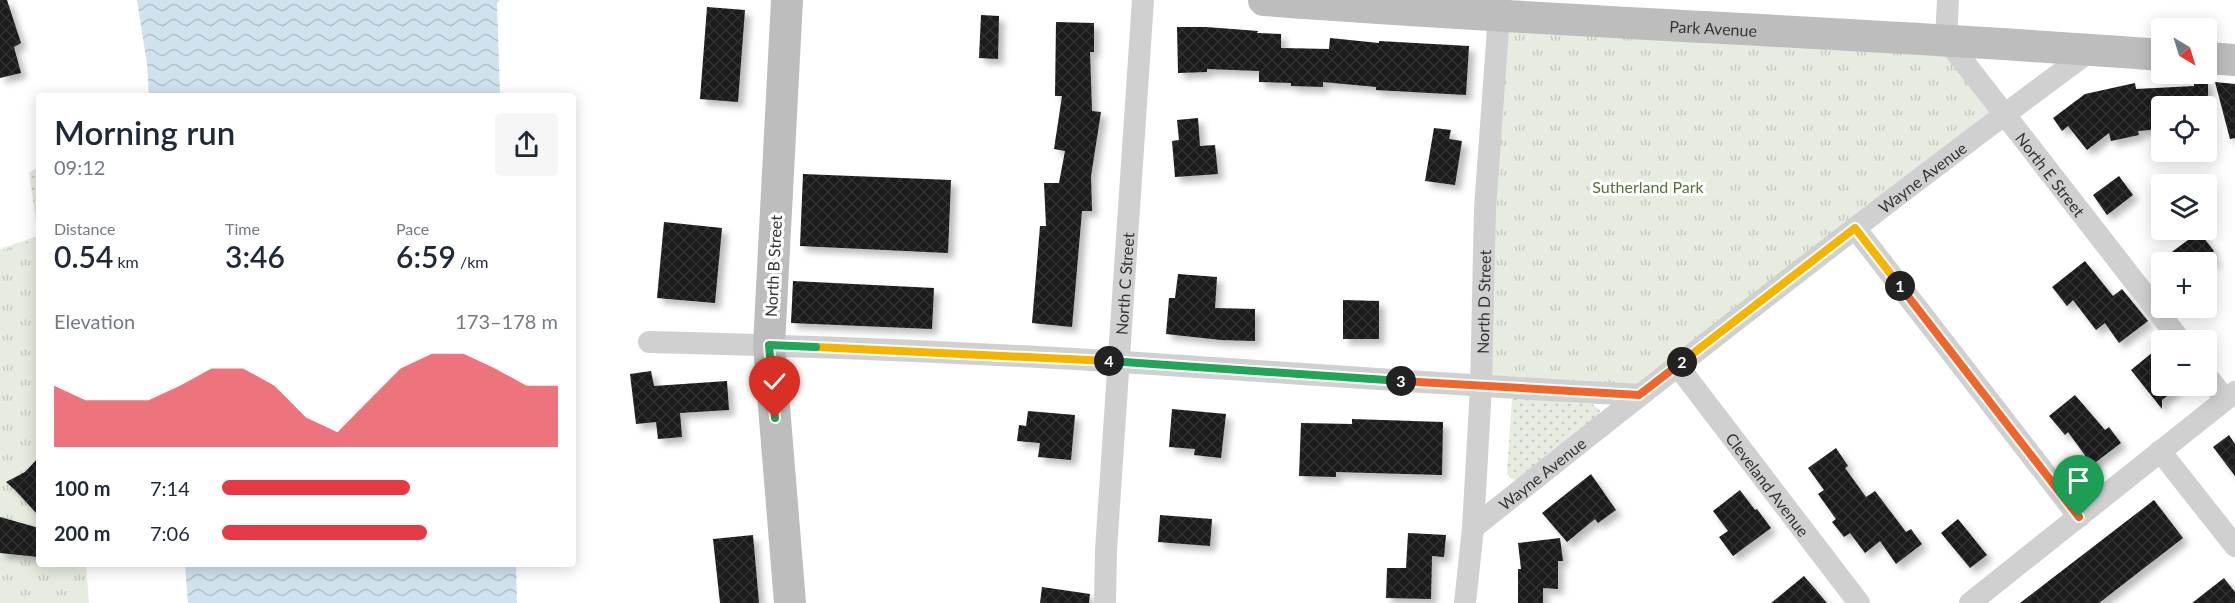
<!DOCTYPE html>
<html lang="en">
<head>
<meta charset="utf-8">
<style>
	body { margin:0; font-family:Lato,sans-serif; background:#f6f6f7; color:#1f2937; height:100vh; display:flex; flex-direction:column; font-size:22px; white-space:nowrap }
	* { box-sizing:border-box; margin:0 }
	p { font-size:20px; color:#747a83 }
	.icon { flex:none; width:33px; height:33px; fill:none; stroke:currentColor; stroke-width:2; stroke-linecap:round; stroke-linejoin:round }
	.map { position:relative; flex:1; overflow:hidden }
	.side { position:absolute; left:36px; top:93px; width:540px; height:474px; display:flex; flex-direction:column; background:#fff; border-radius:6px; box-shadow:0 3px 15px #0003 }
	.side>* { flex:none }
	.needle { width:39px; rotate:142deg }
	.controls { position:absolute; left:2151px; top:18px; display:grid; gap:12px }
	.controls a { display:grid; place-items:center; width:66px; height:66px; border-radius:6px; background:#fff; box-shadow:0 3px 15px #0003; font-size:30px }
	.pin { position:absolute; display:grid; place-items:center; width:51px; height:51px; color:#fff; margin:-62px -26px; border-radius:50% 50% 50% 0; rotate:-45deg; box-shadow:0 0 6px #0007 }
	.pin .icon { rotate:45deg }
	.km { position:absolute; width:30px; height:30px; margin:-15px; border-radius:50%; background:#222; color:#fff; font-size:16px; line-height:30px; text-align:center }
	.round { display:grid; place-items:center; flex:none; width:63px; height:63px; border-radius:6px; background:#f6f6f7 }
	.headline { display:flex; align-items:center; justify-content:space-between; height:102px; padding:0 18px }
	h1 { font-size:33px; font-weight:600; line-height:45px }
	.metrics { display:grid; grid-template-columns:repeat(3,1fr); gap:9px; height:102px; padding:6px 18px }
	.metrics div { display:grid; align-content:center }
	.metrics b { font-size:30px; font-weight:600 }
	.metrics small { font-size:16px; font-weight:400 }
	.metrics p { font-size:16px }
	.chart { height:168px; padding:12px 18px }
	.chart p { display:flex; justify-content:space-between }
	.chart svg { width:100%; height:108px; margin-top:6px; fill:#e63946; opacity:.7 }
	ul { padding:0 18px; list-style:none; font-size:20px }
	li { display:grid; grid-template-columns:96px 72px 1fr; align-items:center; height:45px }
	li i { height:15px; border-radius:8px; background:#e63946 }
	.map>svg:first-child { display:block }
	.grass { fill:url(#grass-dots) }
	.park { fill:url(#park-tufts) }
	.water { fill:url(#water-waves) }
	.building { fill:url(#building-cross-hatch); filter:url(#shadow) }
	.lines { fill:none; stroke-linecap:round; stroke-linejoin:round }
	.minor { stroke:#d0d0d0; stroke-width:22 }
	.secondary { stroke:#bdbdbd; stroke-width:32 }
	.split-1-casing { stroke:#fff; stroke-width:12 }
	.split-2-casing { stroke:#fff; stroke-width:12 }
	.split-3-casing { stroke:#fff; stroke-width:12 }
	.split-4-casing { stroke:#fff; stroke-width:12 }
	.split-5-casing { stroke:#fff; stroke-width:12 }
	.split-6-casing { stroke:#fff; stroke-width:12 }
	.split-1 { stroke:#f0652b; stroke-width:8 }
	.split-2 { stroke:#f5b400; stroke-width:8 }
	.split-3 { stroke:#f0652b; stroke-width:8 }
	.split-4 { stroke:#22a559; stroke-width:8 }
	.split-5 { stroke:#f5b400; stroke-width:8 }
	.split-6 { stroke:#22a559; stroke-width:8 }
	.labels { text-anchor:middle; dominant-baseline:central; stroke-width:6; stroke-linejoin:round; paint-order:stroke }
	.street-label { font-size:16px; fill:#333; stroke:#fff }
	.park-label { font-size:16px; fill:#56703f; stroke:#fff }
</style>
</head>
<body>
<div class="map">
<svg width="2235" height="603" viewBox="0 0 2235 603">
	<defs>
		<pattern id="grass-dots" width="8" height="8" patternUnits="userSpaceOnUse" patternTransform="scale(1.5)"><rect width="8" height="8" fill="#e6ecdf"/><path d="M2 2h.1M6 6h.1" fill="none" stroke="#c6cbc0" stroke-width="1.8" stroke-linecap="round"/></pattern>
		<pattern id="park-tufts" width="24" height="20" patternUnits="userSpaceOnUse" patternTransform="scale(1.5)"><rect width="24" height="20" fill="#e6ecdf"/><path d="M3 7l-1-3M5 7V3M7 7l1-3M15 17l-1-3M17 17v-4M19 17l1-3" fill="none" stroke="#c6cbc0"/></pattern>
		<pattern id="water-waves" width="16" height="10" patternUnits="userSpaceOnUse" patternTransform="scale(1.5)"><rect width="16" height="10" fill="#cfe2ee"/><path d="M0 5q4-4 8 0t8 0" fill="none" stroke="#b2c2cd"/></pattern>
		<pattern id="building-cross-hatch" width="8" height="8" patternUnits="userSpaceOnUse" patternTransform="scale(1.5)"><rect width="8" height="8" fill="#1a1a1a"/><path d="M0 0l8 8M0 8l8-8" fill="none" stroke="#333"/></pattern>
		<filter id="shadow"><feDropShadow dx="5.5" dy="5.5" stdDeviation="3" flood-color="#0004"/></filter>
	</defs>
	<rect width="100%" height="100%" fill="#fff"/>
	<path class="grass" d="M39,168V250L0,297V249L38,236L29,172Z
		M1517,397L1592,404L1600,410L1598,419L1519,481L1512,479L1507,474L1512,399Z"/>
	<path class="park" d="M1500,17L1946,39L2004,115L1639,395L1481,387Z
		M39,240V564H86L89,603H0V251Z"/>
	<path class="water" d="M137,0H500L497,3L500,96H149L147,64Z
		M185,564H516L517,603H188Z"/>
	<path class="building" d="M0,0H7L21,43L14,47L21,73L0,78Z
		M707,7L745,10L738,102L700,99Z
		M981,15L999,16L998,59L979,58Z
		M1056,22L1094,23V52H1090L1092,111L1101,112L1091,176L1092,211H1082L1072,327L1032,323L1040,226H1046L1044,183H1059L1065,151L1054,149L1062,96H1055Z
		M1177,27H1206L1258,31L1257,33L1281,34V48L1329,49L1330,38L1379,43V41L1469,46L1466,95L1376,90V87L1323,82V87L1291,86V83L1259,82V71L1207,69V72L1178,73Z
		M2194,80L2208,81V106H2162V129L2138,131L2139,135L2111,141L2109,133L2087,150L2068,126L2062,131L2053,118L2085,94L2135,83L2136,89L2194,86Z
		M2215,82L2235,84V138L2230,139Z
		M1198,118L1200,146L1215,145L1218,174L1175,177L1172,141L1179,140L1177,120Z
		M1434,128L1451,130L1449,139L1462,141L1455,185L1425,181Z
		M803,174L951,180L948,253L800,246Z
		M2119,176L2133,195L2107,215L2093,195Z
		M664,222L722,228L715,303L657,298Z
		M2199,232L2214,251L2210,254L2217,262H2158Z
		M2085,261L2113,296L2122,289L2148,321L2119,343L2105,323L2096,330L2073,300L2067,306L2052,287Z
		M1178,274L1217,277L1215,308L1255,309V341L1221,340L1166,334L1169,298H1175Z
		M793,281L934,288L932,329L791,323Z
		M1343,300L1379,301V339H1343Z
		M2153,352L2162,362V386H2180L2162,400V409L2131,370Z
		M651,371L654,386L727,381L729,410L680,413L682,437L658,439L656,422L636,424L630,374Z
		M2075,395L2105,430L2109,427L2121,443L2092,465L2068,432L2065,435L2049,416Z
		M1172,409L1226,414L1221,458L1194,455L1195,449L1169,447Z
		M1028,411L1075,415L1071,460L1038,457L1040,443L1017,441L1019,425L1026,426Z
		M1352,419L1443,422L1442,475L1336,472V477L1299,476L1301,423L1352,424Z
		M2229,435L2235,444V476L2213,447Z
		M1836,448L1848,466L1845,468L1866,497L1875,491L1906,532L1911,529L1922,544L1896,564L1880,541L1865,553L1850,533L1844,537L1832,522L1836,519L1818,494L1824,490L1808,468Z
		M39,457V516L15,490L6,482L25,472Z
		M1591,474L1616,510L1598,523L1595,519L1567,542L1542,513Z
		M1740,490L1755,510L1757,509L1771,528L1733,556L1719,537L1728,531L1713,511Z
		M2154,500L2183,538L2117,589L2099,603H2020Z
		M1160,515L1212,519L1210,546L1158,542Z
		M0,517L39,528V557L0,553Z
		M1958,519L1987,555L1970,568L1941,533Z
		M1408,533L1446,535L1444,557L1432,556L1431,599L1386,598L1387,568H1406Z
		M753,535L759,603H720L713,539Z
		M1560,538L1563,561H1558V589L1543,588V603H1518V569H1521L1518,543Z
		M1804,576L1827,603H1771Z
		M2224,578L2235,592V603H2192Z
		M1042,587L1090,594L1089,603H1040Z"/>
	<g class="lines">
		<g class="minor">
			<path id="s1" d="M1948,0L1946,39L2180,340"/>
			<path d="M1855,228L2079,517"/>
			<path d="M649,342C807,346 965,352 1122,362C1294,373 1467,386 1639,395"/>
			<path id="s2" d="M1677,365L1859,603"/>
			<path d="M2206,375L2225,399"/>
			<path d="M2160,451L2235,546"/>
			<path id="s3" d="M1473,528C1677,365 1882,204 2093,49"/>
			<path id="s4" d="M1105,603L1106,550L1143,0"/>
			<path id="s5" d="M1465,603L1473,528L1481,387L1485,208L1500,1"/>
			<path d="M1970,603L2235,392"/>
		</g>
		<g class="secondary">
			<path d="M787,0L769,345L790,603"/>
			<path id="s6" d="M1264,0C1563,23 1862,32 2162,55"/>
			<path d="M2206,58L2235,60"/>
		</g>
	</g>
	<g class="lines">
		<defs>
			<path id="split-1" d="M1900,286L2079,517"/>
			<path id="split-2" d="M1682,362L1855,228L1900,286"/>
			<path id="split-3" d="M1401,381L1639,395L1682,362"/>
			<path id="split-4" d="M1109,361L1401,381"/>
			<path id="split-5" d="M816,347L1109,361"/>
			<path id="split-6" d="M775,418L769,345L816,347"/>
		</defs>
		<use href="#split-1" class="split-1-casing"/>
		<use href="#split-2" class="split-2-casing"/>
		<use href="#split-3" class="split-3-casing"/>
		<use href="#split-4" class="split-4-casing"/>
		<use href="#split-5" class="split-5-casing"/>
		<use href="#split-6" class="split-6-casing"/>
		<use href="#split-1" class="split-1"/>
		<use href="#split-2" class="split-2"/>
		<use href="#split-3" class="split-3"/>
		<use href="#split-4" class="split-4"/>
		<use href="#split-5" class="split-5"/>
		<use href="#split-6" class="split-6"/>
	</g>
	<g class="labels">
		<g class="street-label">
			<text stroke="none"><textPath href="#s6" startOffset="450">Park Avenue</textPath></text>
			<text stroke="none"><textPath href="#s1" startOffset="210">North E Street</textPath></text>
			<text stroke="none"><textPath href="#s3" startOffset="570">Wayne Avenue</textPath></text>
			<text transform="translate(773 266) rotate(-87)">North B Street</text>
			<text stroke="none"><textPath href="#s4" startOffset="320">North C Street</textPath></text>
			<text stroke="none"><textPath href="#s5" startOffset="302">North D Street</textPath></text>
			<text stroke="none"><textPath href="#s3" startOffset="88">Wayne Avenue</textPath></text>
			<text stroke="none"><textPath href="#s2" startOffset="150">Cleveland Avenue</textPath></text>
		</g>
		<g class="park-label">
			<text x="1648" y="186">Sutherland Park</text>
		</g>
	</g>
</svg>
<div class="controls">
<a><svg class="needle" viewBox="-14 -14 28 28"><path d="M0-13l5 13h-10z" fill="#e53935"/><path d="M0 13l5-13h-10z" fill="#747a83"/></svg></a>
<a><svg class="icon" aria-label="locate" viewBox="0 0 24 24"><circle cx="12" cy="12" r="6"/><path d="M12 2v4M12 18v4M2 12h4M18 12h4"/></svg></a>
<a><svg class="icon" aria-label="layers" viewBox="0 0 24 24"><path d="M12 4l9 5-9 5-9-5zM3 14l9 5 9-5"/></svg></a>
<a>+</a>
<a>−</a>
</div>
<div class="pin" style="left:2079px;top:517px;background:#1e9e55"><svg class="icon" aria-label="arrive" viewBox="0 0 24 24"><path d="M6 21V4h12l-3 4 3 4H6"/></svg></div>
<div class="pin" style="left:775px;top:418px;background:#d93025"><svg class="icon" aria-label="check" viewBox="0 0 24 24"><path d="M5 12l5 5 9-10"/></svg></div>
<b class="km" style="left:1900px;top:286px">1</b>
<b class="km" style="left:1682px;top:362px">2</b>
<b class="km" style="left:1401px;top:381px">3</b>
<b class="km" style="left:1109px;top:361px">4</b>
<section class="side">
<div class="headline"><div><h1>Morning run</h1><p>09:12</p></div><a class="round"><svg class="icon" aria-label="share" viewBox="0 0 24 24"><path d="M12 15V3M7 8l5-5 5 5M5 13v7h14v-7"/></svg></a></div>
<div class="metrics">
<div><p>Distance</p><b>0.54<small> km</small></b></div>
<div><p>Time</p><b>3:46</b></div>
<div><p>Pace</p><b>6:59<small> /km</small></b></div>
</div>
<div class="chart"><p><span>Elevation</span>173–178 m</p>
<svg viewBox="0 0 160 44" preserveAspectRatio="none"><path d="M0 44V19L10 25L20 25L30 25L40 19L50 12L60 12L70 19L80 32L90 38L100 25L110 12L120 6L130 6L140 12L150 19L160 19V44z"/></svg>
</div>
<ul>
<li><b>100 m</b>7:14<i style="width:56%"></i></li>
<li><b>200 m</b>7:06<i style="width:61%"></i></li>
</ul>
</section>
</div>
</body>
</html>
